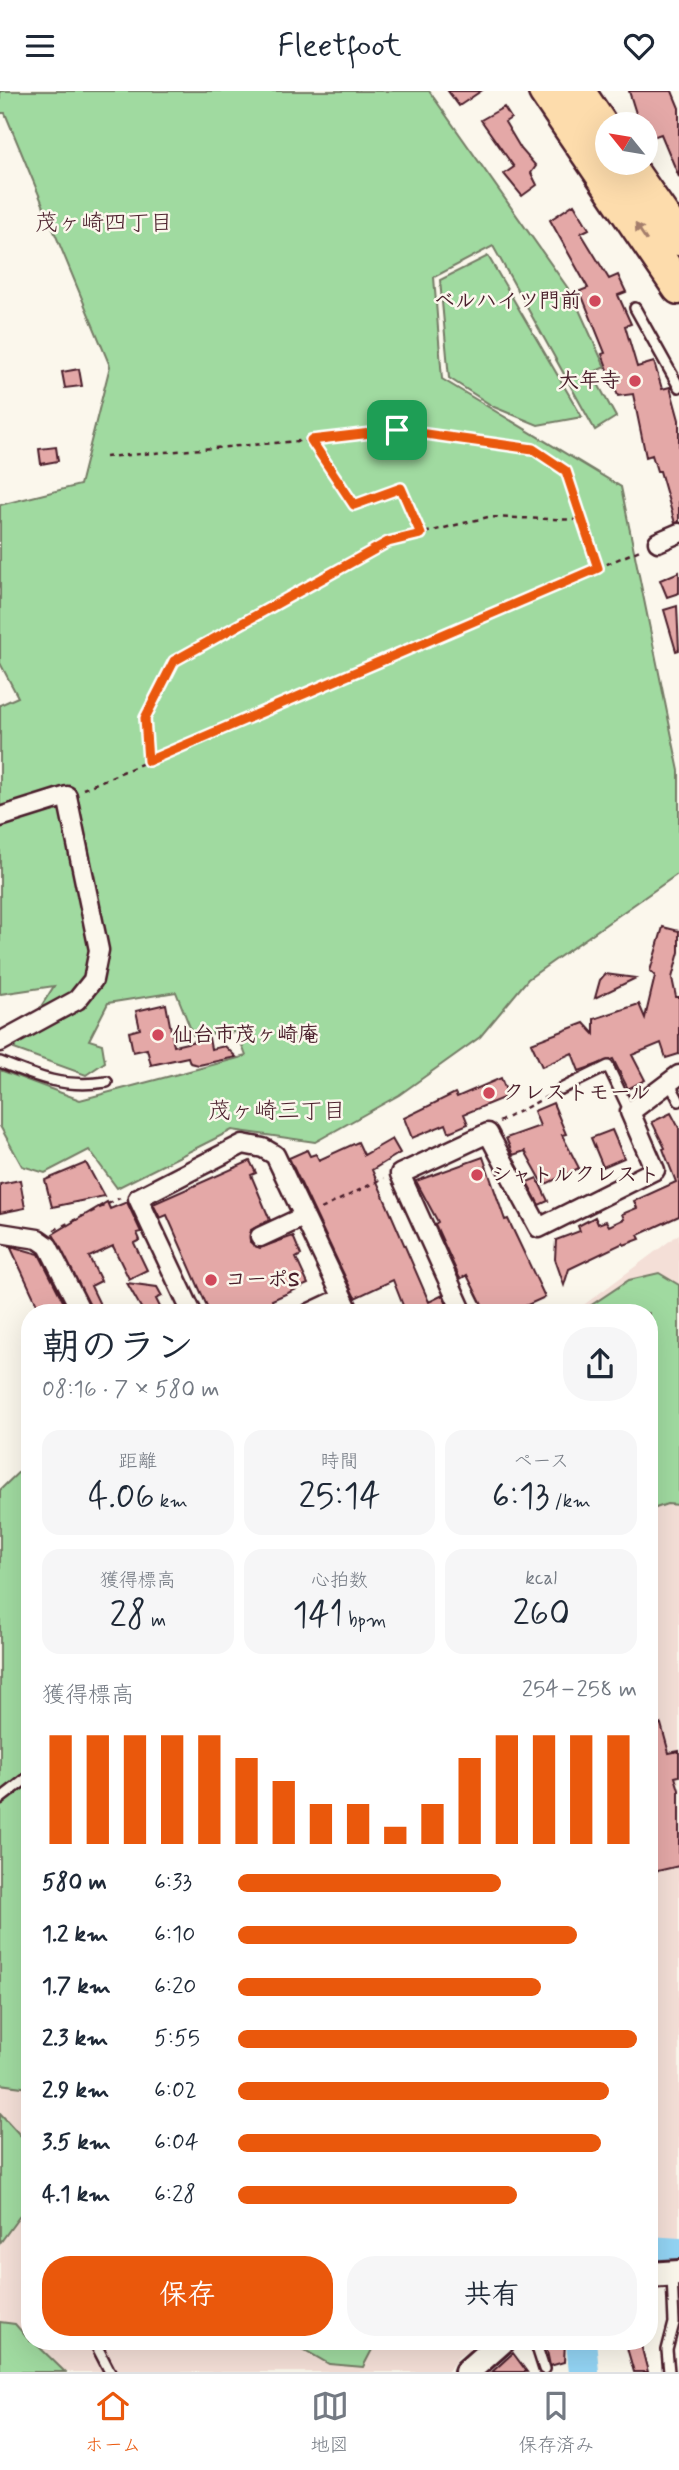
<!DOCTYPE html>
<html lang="ja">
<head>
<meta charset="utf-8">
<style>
	body { margin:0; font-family:Mynerve,"Klee One",sans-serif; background:#f6f6f7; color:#1f2937; height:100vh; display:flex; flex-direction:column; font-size:26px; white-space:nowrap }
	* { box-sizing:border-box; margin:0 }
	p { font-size:23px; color:#747a83 }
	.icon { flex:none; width:38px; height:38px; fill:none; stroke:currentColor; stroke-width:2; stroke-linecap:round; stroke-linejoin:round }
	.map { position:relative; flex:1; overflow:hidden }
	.details { position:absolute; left:21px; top:1213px; width:637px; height:1046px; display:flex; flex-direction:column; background:#fff; border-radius:28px; box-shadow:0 7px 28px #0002 }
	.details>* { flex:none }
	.needle { width:46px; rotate:300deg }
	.tools { position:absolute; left:595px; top:21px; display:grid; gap:14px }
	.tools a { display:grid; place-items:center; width:63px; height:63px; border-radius:50%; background:#fff; box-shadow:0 7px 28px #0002; font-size:35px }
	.pin { position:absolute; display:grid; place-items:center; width:60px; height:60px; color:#fff; margin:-30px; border-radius:14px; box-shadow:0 4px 10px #0006 }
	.round { display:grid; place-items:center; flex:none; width:74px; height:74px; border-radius:28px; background:#f6f6f7 }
	.overview { display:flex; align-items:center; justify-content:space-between; height:119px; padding:0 21px }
	h1 { font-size:38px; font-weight:600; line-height:52px }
	.stats { display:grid; grid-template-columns:repeat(3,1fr); gap:10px; height:119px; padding:7px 21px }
	.stats div { display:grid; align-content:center; border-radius:18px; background:#f6f6f7; text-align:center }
	.stats b { font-size:35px; font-weight:600 }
	.stats small { font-size:19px; font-weight:400 }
	.stats p { font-size:19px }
	.chart { height:196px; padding:14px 21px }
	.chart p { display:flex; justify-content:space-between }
	.chart svg { width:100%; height:126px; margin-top:7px; stroke:#ea580c; stroke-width:6 }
	.button { display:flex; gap:14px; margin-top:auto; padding:14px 21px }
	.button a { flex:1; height:80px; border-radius:28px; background:#ea580c; color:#fff; font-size:28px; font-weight:600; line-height:80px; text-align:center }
	.button a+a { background:#f6f6f7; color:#1f2937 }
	ul { padding:0 21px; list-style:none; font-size:23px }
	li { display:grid; grid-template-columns:112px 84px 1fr; align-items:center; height:52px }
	li i { height:18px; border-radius:9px; background:#ea580c }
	header { display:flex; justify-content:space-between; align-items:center; height:91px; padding:0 21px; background:#fff; font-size:32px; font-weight:600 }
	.tabs { display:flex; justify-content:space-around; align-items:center; height:98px; border-top:2px solid #e0e1e3; background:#fff; font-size:19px; color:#747a83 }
	.tabs a { display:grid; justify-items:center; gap:4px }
	.tabs .selected { color:#ea580c }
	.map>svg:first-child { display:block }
	.built { fill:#f4dfd7 }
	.green { fill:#a0daa0; stroke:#757c66; stroke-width:2 }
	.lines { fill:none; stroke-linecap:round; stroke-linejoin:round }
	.river { stroke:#93d4f4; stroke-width:30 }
	.building { fill:#e4a8a7; stroke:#4a1f2b; stroke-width:2 }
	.lane-casing { stroke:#4a1f2b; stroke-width:14 }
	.street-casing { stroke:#4a1f2b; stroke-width:23 }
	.secondary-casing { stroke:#4a1f2b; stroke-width:30 }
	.highway-casing { stroke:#4a1f2b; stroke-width:37 }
	.path { stroke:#4a1f2b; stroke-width:2.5; stroke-dasharray:5 5; stroke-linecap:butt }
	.lane { stroke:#fbf7ec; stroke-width:9 }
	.street { stroke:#fbf7ec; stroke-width:18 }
	.secondary { stroke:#fbf7ec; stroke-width:24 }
	.highway { stroke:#fddcac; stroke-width:32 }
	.oneway { fill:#a47e6c }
	.route-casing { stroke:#fff; stroke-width:14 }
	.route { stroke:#ea580c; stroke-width:9 }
	.poi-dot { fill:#d1495b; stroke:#fbf7ec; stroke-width:2.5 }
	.labels { text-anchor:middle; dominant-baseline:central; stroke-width:5; stroke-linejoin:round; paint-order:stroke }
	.poi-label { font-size:21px; font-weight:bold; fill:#4a1f2b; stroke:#fbf7ec; text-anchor:start }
	.neighbourhood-label { font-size:23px; fill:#4a1f2b; stroke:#fbf7ec }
</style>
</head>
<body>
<header><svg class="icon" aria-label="menu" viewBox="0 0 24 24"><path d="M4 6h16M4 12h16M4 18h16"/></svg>Fleetfoot<svg class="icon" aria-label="heart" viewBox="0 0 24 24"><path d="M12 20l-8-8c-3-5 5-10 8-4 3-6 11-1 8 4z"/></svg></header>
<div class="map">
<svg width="679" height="2281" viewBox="0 0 679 2281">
	<rect width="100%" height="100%" fill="#fbf7ec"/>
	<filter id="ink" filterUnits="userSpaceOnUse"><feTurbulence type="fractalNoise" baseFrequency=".0143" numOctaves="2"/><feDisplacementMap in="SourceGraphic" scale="14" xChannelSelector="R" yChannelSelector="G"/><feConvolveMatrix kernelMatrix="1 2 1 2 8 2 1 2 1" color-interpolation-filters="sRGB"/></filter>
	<g filter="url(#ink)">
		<path class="built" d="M679,1143V2150L649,2152V1222H573Z
			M30,1529V2250L481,2251L460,2264L447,2281H0V1538Z"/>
		<path class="green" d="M0,0H429L572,203L605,276L592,282L616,326L595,339L493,155L434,186L442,288L621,396L679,680V782L528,888L480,946L399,1004L315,1051L232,1039L117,1097L89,1059L45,1082L22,1075L0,1035V979L80,1009L246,965L237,941L193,944L176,901L108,912L89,949L102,953L105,971L86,984L14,958L54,895L0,903V614L18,606L0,572V414L80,394L110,275L5,22H0Z
			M488,165L582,326L538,334L494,316L449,287L440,189Z
			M659,1182L679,1194V1414L667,1413L650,1419L649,1222L581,1221L629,1189Z
			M30,1370V1997L0,1993V1399Z
			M0,2022L30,2055V2111L0,2152Z
			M0,2231L15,2233L30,2250L34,2251L65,2281H0Z
			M291,2251H376L363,2276L329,2273Z"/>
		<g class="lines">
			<path class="river" d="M649,2160L679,2162
				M581,2250L584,2281"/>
		</g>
		<path class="building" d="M448,0H481L459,15Z
			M629,0H672L679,17V86L661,43L650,47L646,33L639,32Z
			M504,16L511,27L505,31L521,58L536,75L531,82L537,94L522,105L504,83L514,76L481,29Z
			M574,113L589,138L581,142L609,188L618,184L626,201L618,204L631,233L625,235L637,276L654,271L662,298L670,296L679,329V431L675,432L660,380H657L652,364L646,366L633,303L618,305L602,263L605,262L580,200L588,197L550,129Z
			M79,278L82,295L65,297L62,281Z
			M56,356L58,370L41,373L39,358Z
			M679,481V502L667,506L660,489Z
			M677,515L679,559L676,560L664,519Z
			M663,836L679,840V861L672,887L676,906H679V963L666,967L661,952L632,964L645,989L628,998L613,968L579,980L572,962L542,976L531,952L584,932L594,943V928L639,913L645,927L655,885L650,880Z
			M605,883L636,887L595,907L600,889Z
			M166,913L174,955L209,947L211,958L225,955L236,966L199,974L190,972L188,966L151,974L147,958L133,961L129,941L140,938L136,920Z
			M501,987L508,1005L464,1023L468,1033L449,1041L446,1033L412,1047L404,1027L455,1002L457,1006Z
			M553,1012L566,1043L562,1044L579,1077L544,1094L525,1060L513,1064L506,1047L540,1035L534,1020Z
			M671,1022L679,1037V1125L638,1144L640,1148L624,1154L623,1152L569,1178L564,1194L555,1168L556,1149L580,1140L578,1135L595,1126L598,1133L606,1130L609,1135L624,1128L622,1123L637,1117L634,1110L676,1091L663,1058L665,1057L652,1031Z
			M612,1039L624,1067L603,1076L591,1047Z
			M392,1048L400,1062L372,1079L429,1211L443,1204L450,1222H406L393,1189L355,1207L289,1067L307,1059L310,1065L316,1063L319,1069L358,1051L364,1064Z
			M483,1066L505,1129L508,1128L545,1206L510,1222H486L467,1184L460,1188L435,1133L438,1131L416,1090Z
			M250,1070L256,1082L251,1084L270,1129L251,1139L250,1151L260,1157L293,1145L301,1164L296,1167L308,1193L272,1209L274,1215L260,1222L253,1214L236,1222H210L167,1124L160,1127L153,1113Z
			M86,1072L104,1105L52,1116L45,1089Z
			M537,1087L548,1110L539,1114L527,1091Z
			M20,1089L25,1117L0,1122V1093Z
			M107,1111L110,1118L127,1111L141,1141L137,1142L140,1149L134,1152L147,1179L129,1188L113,1155L89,1166L101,1190L91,1195L104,1222H93L53,1143Z
			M10,1155L39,1163L69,1222H41Z
			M127,1192L157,1196L162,1205L156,1208L163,1222H144Z
			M661,1633L669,1662L679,1660V1685L675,1686L679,1699V1775L649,1782V1635Z
			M545,2250H565L564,2271L550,2275Z
			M641,2254L648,2281H634L627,2257Z
			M513,2262L527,2281H492Z"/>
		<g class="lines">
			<defs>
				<path id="lane" d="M635,217L679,296
					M0,971C39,987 64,997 107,991
					M669,991L679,1010
					M561,998L608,975L630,1021
					M0,1708L30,1685
					M94,2250L110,2281
					M535,2250L544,2278
					M669,2281L667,2259L674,2232L672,2184"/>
				<path id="street" d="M658,451L679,442
					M0,726L67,705L99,859L93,889L77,909L0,951
					M0,1142L38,1148L48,1155L82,1222
					M260,1146L303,1126
					M192,1222L138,1107L243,1053L263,1057L275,1064L350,1222
					M310,1222L342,1207
					M463,1222L400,1083L488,1042L539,1137L655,1079L630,1021L679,984"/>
				<path id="secondary" d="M649,2184L679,2182
					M467,2281L502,2250"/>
				<path id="highway" d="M545,0L679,197
					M578,0L607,43
					M626,72L679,148"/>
			</defs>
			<use href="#lane" class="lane-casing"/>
			<use href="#street" class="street-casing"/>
			<use href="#secondary" class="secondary-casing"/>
			<use href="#highway" class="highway-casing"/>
			<path class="path" d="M312,351L354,414L401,397L421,443
				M105,366L311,349L397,339L533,358L566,380L580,429
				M148,670L145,627L174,570L265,517L388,451L488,426L580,429L598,477
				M83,698L642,458
				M499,1031L552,1003
				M321,1118L384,1087
				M54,1139L120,1107"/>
			<use href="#lane" class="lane"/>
			<use href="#street" class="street"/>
			<use href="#secondary" class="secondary"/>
			<use href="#highway" class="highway"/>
		</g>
		<defs><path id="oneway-solid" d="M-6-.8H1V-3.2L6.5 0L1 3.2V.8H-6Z" transform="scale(1.75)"/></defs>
		<use class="oneway" href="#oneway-solid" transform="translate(641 141) rotate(-124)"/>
	</g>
	<g class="lines" filter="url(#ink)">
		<defs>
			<path id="route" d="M397,339L533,358L566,380L598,477L148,670L145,627L174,570L388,451L421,443L401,397L354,414L311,349Z"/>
		</defs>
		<use href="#route" class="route-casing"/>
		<use href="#route" class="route"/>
	</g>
	<g class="poi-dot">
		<circle cx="595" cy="210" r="7"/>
		<circle cx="635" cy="290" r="7"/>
		<circle cx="158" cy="944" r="7"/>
		<circle cx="489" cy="1002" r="7"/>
		<circle cx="477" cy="1084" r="7"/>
		<circle cx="211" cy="1189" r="7"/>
	</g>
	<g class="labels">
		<g class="poi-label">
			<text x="581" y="210" text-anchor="end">ベルハイツ門前</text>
			<text x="621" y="290" text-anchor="end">大年寺</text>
			<text x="172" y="944">仙台市茂ヶ崎庵</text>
			<text x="503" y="1002">クレストモール</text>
			<text x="491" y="1084">シャトルクレスト</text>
			<text x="225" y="1189">コーポS</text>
		</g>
		<g class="neighbourhood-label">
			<text x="104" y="133">茂ヶ崎四丁目</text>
			<text x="277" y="1021">茂ヶ崎三丁目</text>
		</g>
	</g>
</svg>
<div class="tools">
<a><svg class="needle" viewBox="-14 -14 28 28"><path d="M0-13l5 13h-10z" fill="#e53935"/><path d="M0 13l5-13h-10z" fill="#747a83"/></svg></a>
</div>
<div class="pin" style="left:397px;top:339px;background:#1e9e55"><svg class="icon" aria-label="arrive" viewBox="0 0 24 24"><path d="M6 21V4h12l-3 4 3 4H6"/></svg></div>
<section class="details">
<div class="overview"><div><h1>朝のラン</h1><p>08:16 · 7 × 580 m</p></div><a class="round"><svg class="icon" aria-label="share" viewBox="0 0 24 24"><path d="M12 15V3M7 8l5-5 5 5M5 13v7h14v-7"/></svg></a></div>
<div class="stats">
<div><p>距離</p><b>4.06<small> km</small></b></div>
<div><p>時間</p><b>25:14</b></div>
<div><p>ペース</p><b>6:13<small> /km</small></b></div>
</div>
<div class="stats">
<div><p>獲得標高</p><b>28<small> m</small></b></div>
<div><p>心拍数</p><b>141<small> bpm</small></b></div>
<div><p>kcal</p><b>260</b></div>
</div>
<div class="chart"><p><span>獲得標高</span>254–258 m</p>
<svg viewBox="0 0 160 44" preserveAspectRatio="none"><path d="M5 44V6M15 44V6M25 44V6M35 44V6M45 44V6M55 44V14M65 44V22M75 44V30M85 44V30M95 44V38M105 44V30M115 44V14M125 44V6M135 44V6M145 44V6M155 44V6"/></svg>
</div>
<ul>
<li><b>580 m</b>6:33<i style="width:66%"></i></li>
<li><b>1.2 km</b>6:10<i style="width:85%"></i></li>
<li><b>1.7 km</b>6:20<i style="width:76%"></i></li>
<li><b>2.3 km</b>5:55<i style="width:100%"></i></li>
<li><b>2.9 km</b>6:02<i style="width:93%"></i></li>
<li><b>3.5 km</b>6:04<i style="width:91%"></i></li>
<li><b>4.1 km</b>6:28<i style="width:70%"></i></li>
</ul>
<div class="button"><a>保存</a><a>共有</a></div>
</section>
</div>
<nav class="tabs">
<a class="selected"><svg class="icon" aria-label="home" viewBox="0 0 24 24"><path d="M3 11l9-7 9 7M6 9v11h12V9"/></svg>ホーム</a>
<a><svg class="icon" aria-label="map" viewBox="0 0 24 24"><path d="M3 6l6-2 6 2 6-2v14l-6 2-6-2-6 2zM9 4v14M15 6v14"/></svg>地図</a>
<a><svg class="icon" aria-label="saved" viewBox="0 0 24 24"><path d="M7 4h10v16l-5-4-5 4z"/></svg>保存済み</a>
</nav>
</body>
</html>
